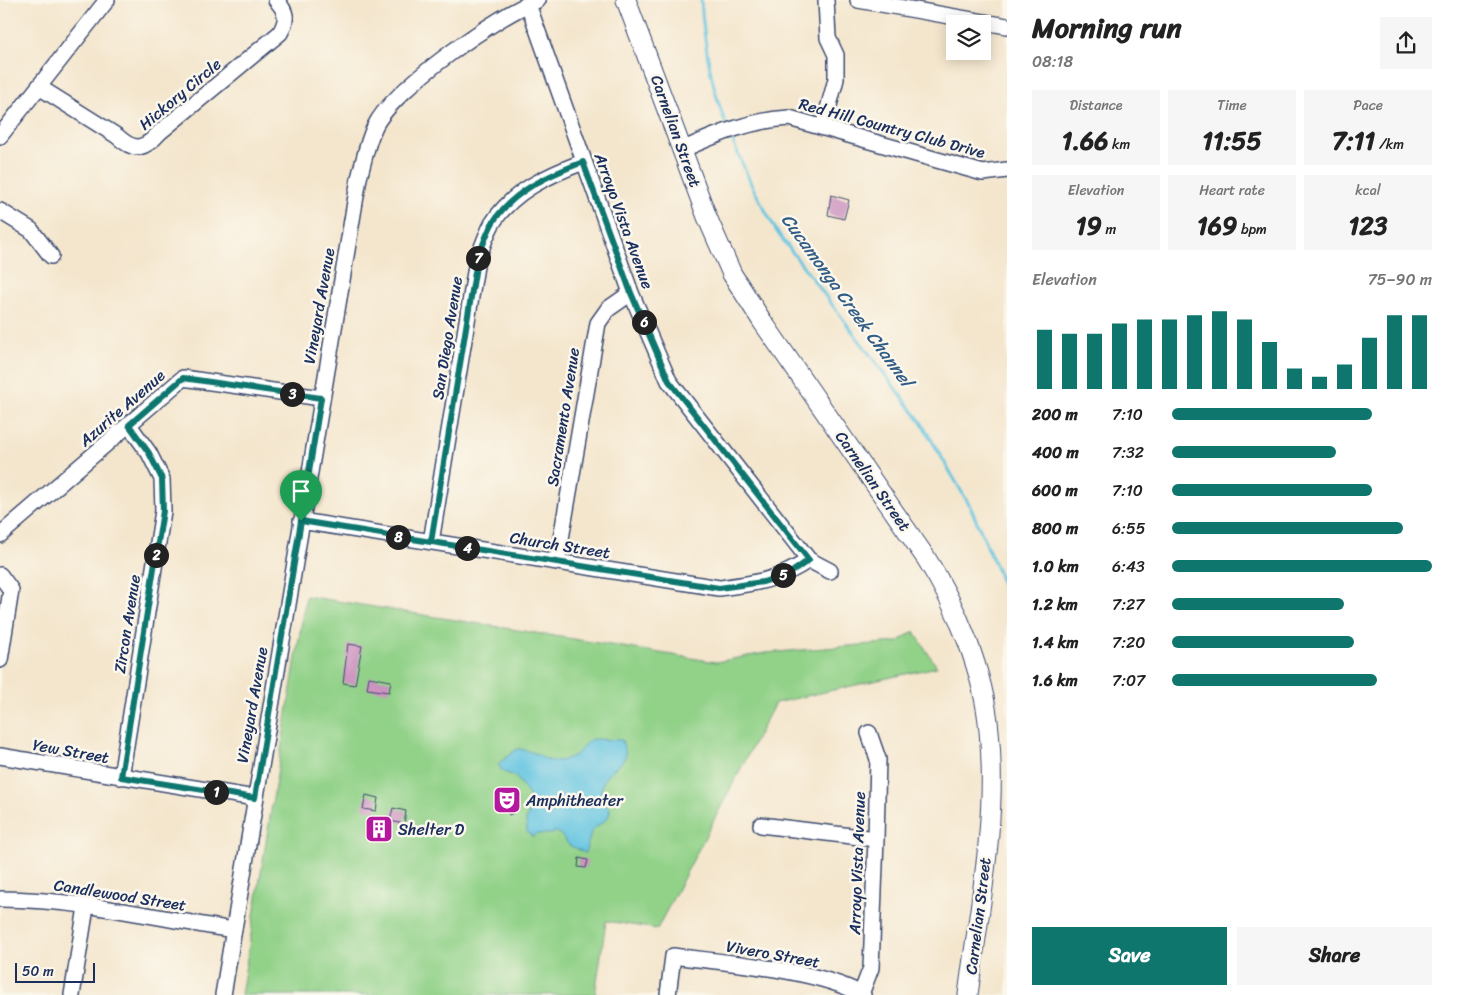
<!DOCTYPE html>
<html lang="en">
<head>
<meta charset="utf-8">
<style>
	body { margin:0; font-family:Sriracha,sans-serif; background:#f6f6f6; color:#222; height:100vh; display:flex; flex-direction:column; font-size:19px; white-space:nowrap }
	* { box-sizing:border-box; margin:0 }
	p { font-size:16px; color:#767676 }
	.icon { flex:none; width:28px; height:28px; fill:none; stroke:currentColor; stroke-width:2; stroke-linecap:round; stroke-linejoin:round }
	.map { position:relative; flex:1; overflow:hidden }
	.details { display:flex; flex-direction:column; background:#fff; width:450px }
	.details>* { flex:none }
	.tools { position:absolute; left:946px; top:15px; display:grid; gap:10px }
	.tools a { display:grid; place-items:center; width:45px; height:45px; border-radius:0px; background:#fff; box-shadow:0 2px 12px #0003; font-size:25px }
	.scale { position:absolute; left:15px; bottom:12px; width:80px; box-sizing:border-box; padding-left:5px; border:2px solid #1b2f5e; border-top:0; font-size:14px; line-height:18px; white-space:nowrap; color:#1b2f5e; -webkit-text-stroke:4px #fbf7ec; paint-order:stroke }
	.pin { position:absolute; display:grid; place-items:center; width:42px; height:42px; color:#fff; margin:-51px -21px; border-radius:50% 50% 50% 0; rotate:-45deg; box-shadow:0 0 5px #0007 }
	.pin .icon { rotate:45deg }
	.km { position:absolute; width:25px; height:25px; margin:-12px; border-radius:50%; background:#222; color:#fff; font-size:14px; line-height:25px; text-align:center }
	.round { display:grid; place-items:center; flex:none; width:52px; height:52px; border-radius:0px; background:#f6f6f6 }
	.overview { display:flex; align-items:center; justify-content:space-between; height:85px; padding:0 25px }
	h1 { font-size:28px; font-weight:700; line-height:38px }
	.metrics { display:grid; grid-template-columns:repeat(3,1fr); gap:8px; height:85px; padding:5px 25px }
	.metrics div { display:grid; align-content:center; border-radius:0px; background:#f6f6f6; text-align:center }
	.metrics b { font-size:25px; font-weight:700 }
	.metrics small { font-size:14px; font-weight:400 }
	.metrics p { font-size:14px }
	.chart { height:140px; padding:10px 25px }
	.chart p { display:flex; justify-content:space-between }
	.chart svg { width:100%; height:90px; margin-top:5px; stroke:#0f766e; stroke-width:6 }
	.primary-button { display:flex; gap:10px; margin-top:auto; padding:10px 25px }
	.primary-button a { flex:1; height:58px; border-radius:0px; background:#0f766e; color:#fff; font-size:20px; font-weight:700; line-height:58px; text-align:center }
	.primary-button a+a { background:#f6f6f6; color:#222 }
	ul { padding:0 25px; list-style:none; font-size:16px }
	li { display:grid; grid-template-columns:80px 60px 1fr; align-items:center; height:38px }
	li i { height:12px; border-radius:6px; background:#0f766e }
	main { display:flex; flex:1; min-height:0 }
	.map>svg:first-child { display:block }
	.green { fill:#91d188; stroke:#568073 }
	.water { fill:#63c5e1; stroke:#3f7aa0 }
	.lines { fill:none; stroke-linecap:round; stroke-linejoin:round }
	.stream { stroke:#63c5e1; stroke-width:3 }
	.building { fill:#cc92c0 }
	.minor-casing { stroke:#3c4a6f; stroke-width:18 }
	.major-casing { stroke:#3c4a6f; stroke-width:21 }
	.minor { stroke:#fff; stroke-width:15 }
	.major { stroke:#fff; stroke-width:19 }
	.route-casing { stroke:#fff; stroke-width:10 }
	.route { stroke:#0f766e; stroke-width:6 }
	.labels { text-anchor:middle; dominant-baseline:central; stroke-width:5; stroke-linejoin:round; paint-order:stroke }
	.street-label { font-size:16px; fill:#1b2f5e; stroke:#fbf7ec }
	.poi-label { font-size:16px; fill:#1b2f5e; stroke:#fbf7ec; text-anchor:start }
	.water-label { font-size:18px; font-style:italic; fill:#315c85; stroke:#fbf7ec }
</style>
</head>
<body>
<main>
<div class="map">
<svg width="1007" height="995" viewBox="0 0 1007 995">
	<rect width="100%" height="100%" fill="#fbf7ec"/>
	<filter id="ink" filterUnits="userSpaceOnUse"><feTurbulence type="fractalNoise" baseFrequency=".02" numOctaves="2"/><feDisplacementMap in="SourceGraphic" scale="10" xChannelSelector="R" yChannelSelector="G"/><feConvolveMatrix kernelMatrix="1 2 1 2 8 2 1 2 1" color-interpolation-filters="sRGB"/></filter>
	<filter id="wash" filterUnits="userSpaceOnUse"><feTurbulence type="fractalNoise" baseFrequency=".0096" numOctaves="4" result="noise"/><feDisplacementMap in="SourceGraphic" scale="20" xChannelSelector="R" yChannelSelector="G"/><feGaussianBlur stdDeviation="1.12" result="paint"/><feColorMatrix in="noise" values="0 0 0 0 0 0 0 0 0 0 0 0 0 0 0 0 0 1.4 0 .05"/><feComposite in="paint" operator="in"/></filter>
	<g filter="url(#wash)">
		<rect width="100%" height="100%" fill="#f4e6cd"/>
		<path class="green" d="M306,596L716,662L765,653L897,642L914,631L937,667L775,703L657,929L606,921L595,995H241Z"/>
		<path class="water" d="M592,739L622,740L626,755C621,769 602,769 601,793L604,796L603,799L604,804L610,808C611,820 600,823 592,830L585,853L569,845L560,834L554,831L553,834H536L533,837L527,832L526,820L533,801L516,777L502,771L498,764L517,749C546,751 544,771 575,755C582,751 584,742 592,739Z"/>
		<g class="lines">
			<path class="stream" d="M701,0C704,43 711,87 727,127
				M730,135L752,186L777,232L921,422L970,506L999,574L1007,603"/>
		</g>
		<g id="blocks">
			<path class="building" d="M831,195L849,200L844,219L828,215Z
				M348,644L362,646L355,685L343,683Z
				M369,677L391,681L389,692L367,689Z
				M506,790L515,806V812L509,815L499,793Z
				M366,795L378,798L376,811L363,809Z
				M393,808L406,811L404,824L390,821Z
				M374,821L387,824L384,837L371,834Z
				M579,858L588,860L586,868L578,867Z"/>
		</g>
	</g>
	<g filter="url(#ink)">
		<use href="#blocks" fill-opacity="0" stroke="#3c4a6f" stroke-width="1"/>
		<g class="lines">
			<defs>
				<path id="minor" d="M858,0L1007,26
					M528,4L631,293L669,381L809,560L830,571
					M39,87L117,136C135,153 145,149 160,132L280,33C288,19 287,12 276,0
					M823,128L836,79V55L828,38L826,0
					M0,136L107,0
					M684,149C717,134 752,120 789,118L983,173L1007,170
					M0,211L31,230L51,256
					M301,521L719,588C756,583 777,581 809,560
					M0,535L183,378L321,398
					M431,542L477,260C482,248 486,235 492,224C512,191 549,175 583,162
					M557,562L598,323L608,309L631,293
					M0,575L11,590L0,660
					M0,756L255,798
					M121,777L163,511L162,479L149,453L129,425
					M761,825L876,839
					M0,899C77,899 158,918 234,930
					M861,994L871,968L876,839L878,759L869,733
					M72,995L86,907
					M223,995L359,178C364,161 367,142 375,126C393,89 499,14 538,0
					M668,995L673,956C727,963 817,969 863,995"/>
				<path id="major" d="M626,0L707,217L732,274L762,321L926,558C957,607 984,672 989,731C998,818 979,909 968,995"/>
			</defs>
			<use href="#minor" class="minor-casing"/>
			<use href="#major" class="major-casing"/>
			<use href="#minor" class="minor"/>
			<use href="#major" class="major"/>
		</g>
	</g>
	<g class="lines" filter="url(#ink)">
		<defs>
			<path id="route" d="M301,521L255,798L121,777L163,511L162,479L149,453L129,425L183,378L321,398L301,521L719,588L763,582L789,574L809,560L669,381L631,293L583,162C549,175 512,191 492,224C486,235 482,248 477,260L431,542L301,521"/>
		</defs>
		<use href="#route" class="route-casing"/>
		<use href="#route" class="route"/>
	</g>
	<defs>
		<symbol id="theatre-square" viewBox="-11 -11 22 22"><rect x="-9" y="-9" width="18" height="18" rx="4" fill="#b5179e" stroke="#fbf7ec"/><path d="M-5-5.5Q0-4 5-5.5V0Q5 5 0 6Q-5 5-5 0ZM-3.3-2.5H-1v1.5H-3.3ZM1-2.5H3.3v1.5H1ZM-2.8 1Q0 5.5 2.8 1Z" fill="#fff"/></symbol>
		<symbol id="building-square" viewBox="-11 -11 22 22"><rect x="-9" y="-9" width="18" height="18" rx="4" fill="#b5179e" stroke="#fbf7ec"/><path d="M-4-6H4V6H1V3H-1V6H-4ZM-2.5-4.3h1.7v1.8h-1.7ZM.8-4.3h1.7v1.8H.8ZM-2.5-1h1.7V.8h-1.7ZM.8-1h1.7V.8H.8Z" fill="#fff"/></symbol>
	</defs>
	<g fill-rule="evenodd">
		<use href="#theatre-square" x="491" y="784" width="32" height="32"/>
		<use href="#building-square" x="363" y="813" width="32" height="32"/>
	</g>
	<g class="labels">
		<g class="street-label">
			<text transform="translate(180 94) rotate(-40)">Hickory Circle</text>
			<text transform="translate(892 128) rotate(15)">Red Hill Country Club Drive</text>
			<text transform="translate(676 131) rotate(70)">Carnelian Street</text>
			<text transform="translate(624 221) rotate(70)">Arroyo Vista Avenue</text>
			<text transform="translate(319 306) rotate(-80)">Vineyard Avenue</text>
			<text transform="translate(447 338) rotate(-81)">San Diego Avenue</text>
			<text transform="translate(122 408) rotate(-41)">Azurite Avenue</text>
			<text transform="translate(563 417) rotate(-81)">Sacramento Avenue</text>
			<text transform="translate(873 481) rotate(55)">Carnelian Street</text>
			<text transform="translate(560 545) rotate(9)">Church Street</text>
			<text transform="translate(127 624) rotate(-81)">Zircon Avenue</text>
			<text transform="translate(252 705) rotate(-80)">Vineyard Avenue</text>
			<text transform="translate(71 751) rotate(10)">Yew Street</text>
			<text transform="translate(857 863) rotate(-88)">Arroyo Vista Avenue</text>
			<text transform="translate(120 895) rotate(9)">Candlewood Street</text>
			<text transform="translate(978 916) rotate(-83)">Carnelian Street</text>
			<text transform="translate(773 954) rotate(10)">Vivero Street</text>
		</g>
		<g class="poi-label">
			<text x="526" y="800">Amphitheater</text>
			<text x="398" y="829">Shelter D</text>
		</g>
		<g class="water-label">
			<text transform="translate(847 300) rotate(54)">Cucamonga Creek Channel</text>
		</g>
	</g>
</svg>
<div class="tools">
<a><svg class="icon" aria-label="layers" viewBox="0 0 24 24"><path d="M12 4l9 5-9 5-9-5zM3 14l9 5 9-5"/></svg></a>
</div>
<div class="scale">50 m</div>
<div class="pin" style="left:301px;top:521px;background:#1e9e55"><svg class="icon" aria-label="arrive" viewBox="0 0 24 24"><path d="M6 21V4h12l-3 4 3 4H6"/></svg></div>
<b class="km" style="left:216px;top:792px">1</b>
<b class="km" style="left:156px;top:555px">2</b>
<b class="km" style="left:292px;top:394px">3</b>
<b class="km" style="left:467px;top:548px">4</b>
<b class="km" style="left:783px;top:575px">5</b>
<b class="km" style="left:644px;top:322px">6</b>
<b class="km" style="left:478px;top:258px">7</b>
<b class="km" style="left:398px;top:537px">8</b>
</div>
<section class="details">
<div class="overview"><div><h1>Morning run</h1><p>08:18</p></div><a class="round"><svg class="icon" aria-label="share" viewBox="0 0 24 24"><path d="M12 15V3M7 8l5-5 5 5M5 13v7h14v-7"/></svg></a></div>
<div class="metrics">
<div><p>Distance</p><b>1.66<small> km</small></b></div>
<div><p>Time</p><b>11:55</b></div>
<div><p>Pace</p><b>7:11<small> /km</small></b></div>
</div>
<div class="metrics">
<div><p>Elevation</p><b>19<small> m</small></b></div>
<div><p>Heart rate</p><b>169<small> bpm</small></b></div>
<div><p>kcal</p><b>123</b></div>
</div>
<div class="chart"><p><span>Elevation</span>75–90 m</p>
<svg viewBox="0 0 160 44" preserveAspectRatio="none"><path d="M5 44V15M15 44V17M25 44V17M35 44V12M45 44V10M55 44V10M65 44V8M75 44V6M85 44V10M95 44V21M105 44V34M115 44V38M125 44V32M135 44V19M145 44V8M155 44V8"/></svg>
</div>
<ul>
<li><b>200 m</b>7:10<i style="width:77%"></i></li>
<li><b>400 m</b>7:32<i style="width:63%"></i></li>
<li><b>600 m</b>7:10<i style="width:77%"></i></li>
<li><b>800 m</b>6:55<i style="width:89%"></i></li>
<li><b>1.0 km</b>6:43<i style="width:100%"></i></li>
<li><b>1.2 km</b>7:27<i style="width:66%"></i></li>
<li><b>1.4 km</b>7:20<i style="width:70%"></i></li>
<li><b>1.6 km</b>7:07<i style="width:79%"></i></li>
</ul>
<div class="primary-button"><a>Save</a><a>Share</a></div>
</section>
</main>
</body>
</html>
